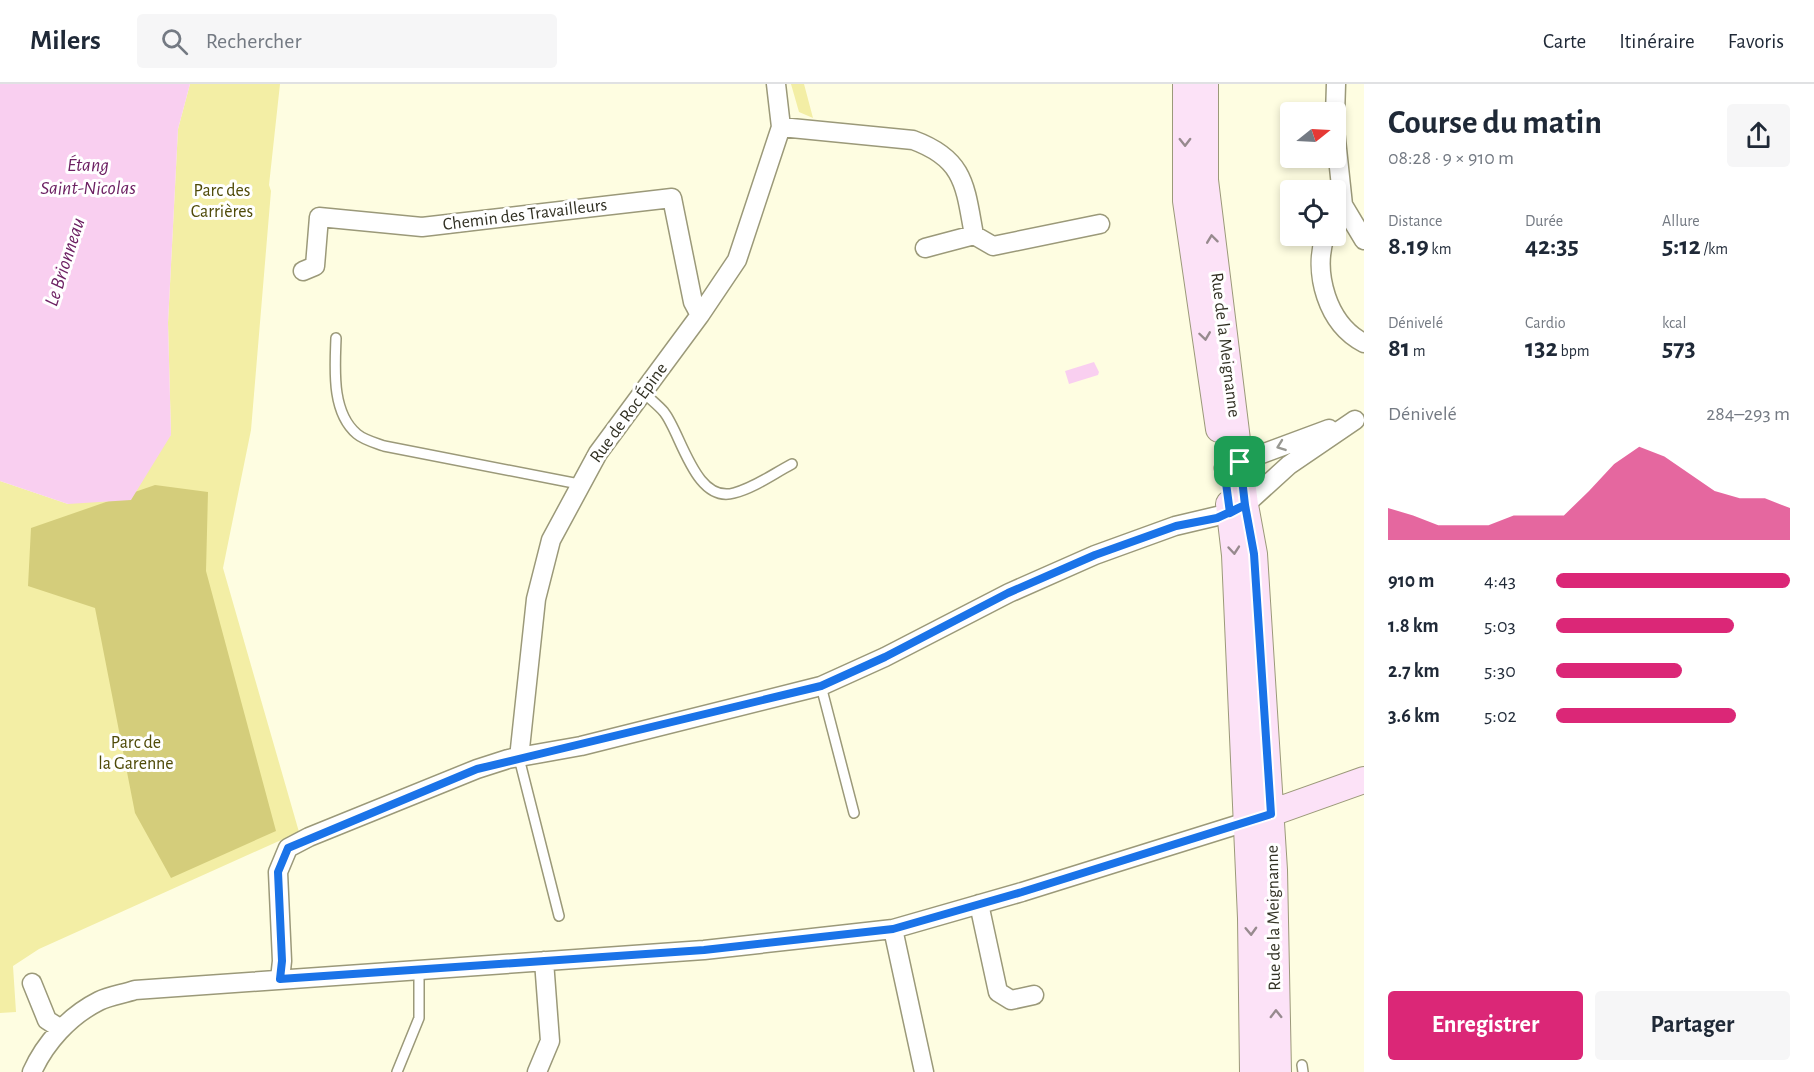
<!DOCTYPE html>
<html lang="fr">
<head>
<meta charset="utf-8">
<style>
	body { margin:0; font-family:"Alegreya Sans",sans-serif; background:#f6f6f7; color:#1f2937; height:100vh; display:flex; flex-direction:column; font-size:22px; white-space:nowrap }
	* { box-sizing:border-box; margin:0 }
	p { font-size:20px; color:#747a83 }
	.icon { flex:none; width:33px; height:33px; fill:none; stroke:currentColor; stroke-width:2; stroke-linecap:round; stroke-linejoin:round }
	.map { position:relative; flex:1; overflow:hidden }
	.side { display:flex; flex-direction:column; background:#fff; width:450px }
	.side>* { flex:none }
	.needle { width:39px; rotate:72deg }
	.fabs { position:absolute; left:1280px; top:18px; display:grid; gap:12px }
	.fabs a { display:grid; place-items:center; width:66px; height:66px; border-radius:6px; background:#fff; box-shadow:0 3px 9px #0003; font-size:30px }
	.pin { position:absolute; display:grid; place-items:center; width:51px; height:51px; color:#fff; margin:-26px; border-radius:12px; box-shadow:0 3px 9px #0006 }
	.round { display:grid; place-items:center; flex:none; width:63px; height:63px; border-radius:6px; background:#f6f6f7 }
	.summary { display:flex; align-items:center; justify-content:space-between; height:102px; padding:0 24px }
	h1 { font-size:33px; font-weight:700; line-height:45px }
	.metrics { display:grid; grid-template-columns:repeat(3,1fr); gap:9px; height:102px; padding:6px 24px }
	.metrics div { display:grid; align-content:center }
	.metrics b { font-size:26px; font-weight:700 }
	.metrics small { font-size:16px; font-weight:400 }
	.metrics p { font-size:16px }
	.chart { height:168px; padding:12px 24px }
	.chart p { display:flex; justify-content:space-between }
	.chart svg { width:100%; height:108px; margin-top:6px; fill:#db2777; opacity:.7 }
	.action { display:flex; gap:12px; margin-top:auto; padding:12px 24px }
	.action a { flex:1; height:69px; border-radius:6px; background:#db2777; color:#fff; font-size:24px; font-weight:700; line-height:69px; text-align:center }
	.action a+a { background:#f6f6f7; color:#1f2937 }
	ul { padding:0 24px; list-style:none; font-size:20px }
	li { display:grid; grid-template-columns:96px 72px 1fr; align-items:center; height:45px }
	li i { height:15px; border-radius:8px; background:#db2777 }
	header { display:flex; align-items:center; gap:36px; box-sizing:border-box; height:84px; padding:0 30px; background:#fff; border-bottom:2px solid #e0e1e3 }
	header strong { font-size:28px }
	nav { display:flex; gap:33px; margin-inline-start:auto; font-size:21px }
	.search { width:420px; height:54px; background:#f6f6f7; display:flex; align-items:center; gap:15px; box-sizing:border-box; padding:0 21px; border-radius:6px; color:#747a83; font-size:22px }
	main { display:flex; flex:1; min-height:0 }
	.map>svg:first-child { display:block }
	.green { fill:#f3eea5 }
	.forest { fill:#d4cd7b }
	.water { fill:#f9cff0 }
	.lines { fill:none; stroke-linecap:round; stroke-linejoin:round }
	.lane-casing { stroke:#9b9979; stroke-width:12 }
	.street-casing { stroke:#9b9979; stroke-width:21 }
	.secondary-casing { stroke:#9b9979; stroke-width:28 }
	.lane { stroke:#fff; stroke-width:9 }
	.street { stroke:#fff; stroke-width:18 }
	.secondary { stroke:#fce2f7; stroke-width:26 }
	.oneway { stroke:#978a8e }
	.oneway2 { stroke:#989892 }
	.route-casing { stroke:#fff; stroke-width:12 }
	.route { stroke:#1a73e8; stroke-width:8 }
	.labels { text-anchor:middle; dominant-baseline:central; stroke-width:6; stroke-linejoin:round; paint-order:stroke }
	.park-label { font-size:18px; fill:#4f4a08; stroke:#fff }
	.street-label { font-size:18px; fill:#323124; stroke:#fff }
	.water-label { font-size:20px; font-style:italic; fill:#6d2163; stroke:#fff }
</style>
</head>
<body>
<header>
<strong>Milers</strong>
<div class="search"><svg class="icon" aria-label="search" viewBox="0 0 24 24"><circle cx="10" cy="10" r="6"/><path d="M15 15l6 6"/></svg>Rechercher</div>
<nav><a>Carte</a><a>Itinéraire</a><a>Favoris</a></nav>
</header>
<main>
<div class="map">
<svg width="1364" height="988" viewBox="0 0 1364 988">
	<rect width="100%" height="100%" fill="#fefde1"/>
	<path class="green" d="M190,0H280L269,101L271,107L251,346L223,484L299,748L39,865L13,882L16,928L0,929V397L68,420L171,351L168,239L178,45Z
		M791,0H804L813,34L799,28Z"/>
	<path class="forest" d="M155,401L208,408L206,487L276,747L171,794L135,729L95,524L28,502L31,444Z"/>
	<path class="water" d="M0,0H190L178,45L168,239L171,351L131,416L68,420L0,397Z
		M1094,278L1099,288L1098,291L1069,300L1065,287Z"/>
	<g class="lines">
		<defs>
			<path id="lane" d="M336,254C335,284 331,328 357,350C364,356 376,359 384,362L579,400
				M644,309C650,315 658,321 664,328C681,349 695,420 734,409C754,404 773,390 792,380
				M821,602L854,729
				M519,674L559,832
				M1302,981L1303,988
				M397,988L419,934V885"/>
			<path id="street" d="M1335,32L1336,0
				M781,43L913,56C965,75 965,102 974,151
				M1335,46L1343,121L1364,156
				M1325,152C1313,189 1327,240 1364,259
				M925,164L974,151L993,162L1100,140
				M303,187L315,182L319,133L422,143L672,114L693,218L700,231
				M1224,384L1329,345
				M519,674L536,515L551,456L598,369L700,231L737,176L781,43L776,0
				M979,820L998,908L1011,916L1034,911
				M893,845L924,988
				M280,895L282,877L278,788L288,764L309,753L477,685L508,675L581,662L821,602L885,573L1009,509L1095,471L1175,442L1230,429L1245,421L1289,381L1355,336
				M32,899L47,936L61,945
				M32,988C45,959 69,932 99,917C109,912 123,910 135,906L704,866L893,845L1022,808L1246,738
				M537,988L550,957L544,877"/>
			<path id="secondary" d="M1186,0V117L1219,345
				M1205,0V96L1245,421L1254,470L1274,786L1278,988
				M1229,420L1235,471L1251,834L1253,988
				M1257,734L1364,696"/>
		</defs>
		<use href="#lane" class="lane-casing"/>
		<use href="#street" class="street-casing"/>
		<use href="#secondary" class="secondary-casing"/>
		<use href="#lane" class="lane"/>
		<use href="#street" class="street"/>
		<use href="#secondary" class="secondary"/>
	</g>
	<defs><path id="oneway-chevron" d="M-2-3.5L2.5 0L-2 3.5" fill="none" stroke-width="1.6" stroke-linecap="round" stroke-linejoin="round" transform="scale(1.5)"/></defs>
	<g class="oneway">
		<use href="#oneway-chevron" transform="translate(1185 58) rotate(89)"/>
		<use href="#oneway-chevron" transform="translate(1212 155) rotate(-97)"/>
		<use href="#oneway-chevron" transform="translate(1205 252) rotate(82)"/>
		<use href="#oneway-chevron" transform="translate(1234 466) rotate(85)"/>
		<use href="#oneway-chevron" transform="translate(1251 847) rotate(88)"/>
		<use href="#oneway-chevron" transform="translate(1276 930) rotate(-91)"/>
	</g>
	<use class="oneway2" href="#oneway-chevron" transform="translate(1281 362) rotate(160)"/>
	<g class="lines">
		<defs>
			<path id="route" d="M1240,378L1245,421L1217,434L1176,442L1095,471L1008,509L885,573L821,602L477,685L288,764L278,788L282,877L280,895L704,866L893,845L1022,808L1271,730L1254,470L1245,421L1230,429L1224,384L1240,378"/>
		</defs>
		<use href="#route" class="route-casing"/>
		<use href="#route" class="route"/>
	</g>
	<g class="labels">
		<g class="park-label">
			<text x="222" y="107">Parc des<tspan x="222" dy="21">Carrières</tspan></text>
			<text x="136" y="659">Parc de<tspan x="136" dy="21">la Garenne</tspan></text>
		</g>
		<g class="street-label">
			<text transform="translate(525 131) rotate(-7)">Chemin des Travailleurs</text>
			<text transform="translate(1225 261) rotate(83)">Rue de la Meignanne</text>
			<text transform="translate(629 329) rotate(-54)">Rue de Roc Épine</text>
			<text transform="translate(1274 834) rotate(-91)">Rue de la Meignanne</text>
		</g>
		<g class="water-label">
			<text x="88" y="81">Étang<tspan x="88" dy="23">Saint-Nicolas</tspan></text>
			<text transform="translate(65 178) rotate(-72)">Le Brionneau</text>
		</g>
	</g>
</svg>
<div class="fabs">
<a><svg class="needle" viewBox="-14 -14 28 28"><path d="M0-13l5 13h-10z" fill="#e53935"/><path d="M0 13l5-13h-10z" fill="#747a83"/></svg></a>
<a><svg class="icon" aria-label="locate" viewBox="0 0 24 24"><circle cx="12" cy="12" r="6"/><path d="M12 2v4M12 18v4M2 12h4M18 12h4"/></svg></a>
</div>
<div class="pin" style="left:1240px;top:378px;background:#1e9e55"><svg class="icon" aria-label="arrive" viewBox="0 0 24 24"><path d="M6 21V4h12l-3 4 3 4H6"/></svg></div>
</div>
<section class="side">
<div class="summary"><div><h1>Course du matin</h1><p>08:28 · 9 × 910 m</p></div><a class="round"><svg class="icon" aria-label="share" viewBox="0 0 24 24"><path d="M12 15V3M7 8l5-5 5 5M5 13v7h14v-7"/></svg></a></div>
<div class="metrics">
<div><p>Distance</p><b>8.19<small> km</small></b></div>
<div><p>Durée</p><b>42:35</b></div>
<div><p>Allure</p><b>5:12<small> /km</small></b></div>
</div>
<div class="metrics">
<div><p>Dénivelé</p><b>81<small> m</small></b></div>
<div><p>Cardio</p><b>132<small> bpm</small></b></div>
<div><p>kcal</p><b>573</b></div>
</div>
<div class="chart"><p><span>Dénivelé</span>284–293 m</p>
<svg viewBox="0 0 160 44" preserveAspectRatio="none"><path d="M0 44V31L10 34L20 38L30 38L40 38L50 34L60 34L70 34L80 24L90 13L100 6L110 10L120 17L130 24L140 27L150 27L160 31V44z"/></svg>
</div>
<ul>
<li><b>910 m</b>4:43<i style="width:100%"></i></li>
<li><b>1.8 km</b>5:03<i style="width:76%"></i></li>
<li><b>2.7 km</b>5:30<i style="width:54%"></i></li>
<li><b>3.6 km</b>5:02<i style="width:77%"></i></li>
</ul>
<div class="action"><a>Enregistrer</a><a>Partager</a></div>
</section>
</main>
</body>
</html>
